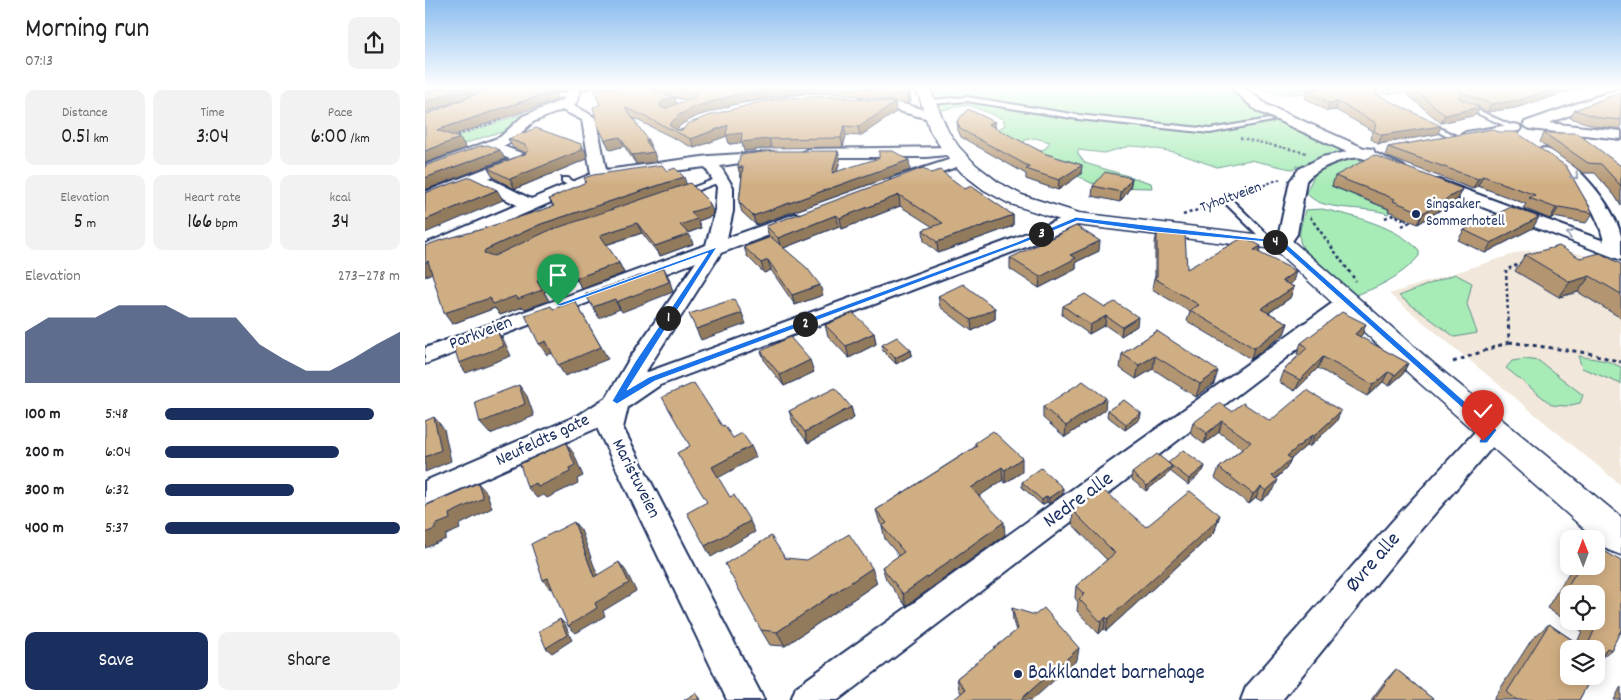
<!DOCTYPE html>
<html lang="en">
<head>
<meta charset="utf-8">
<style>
	body { margin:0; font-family:Dekko,sans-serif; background:#f2f2f2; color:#202124; height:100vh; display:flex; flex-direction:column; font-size:19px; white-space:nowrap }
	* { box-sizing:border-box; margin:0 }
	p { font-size:16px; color:#757577 }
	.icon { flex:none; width:28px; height:28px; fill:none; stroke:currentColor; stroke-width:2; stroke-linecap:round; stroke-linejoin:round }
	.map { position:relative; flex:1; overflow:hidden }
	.details { display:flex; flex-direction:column; background:#fff; width:425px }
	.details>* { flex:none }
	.needle { width:32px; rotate:359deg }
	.tools { position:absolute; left:1135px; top:530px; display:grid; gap:10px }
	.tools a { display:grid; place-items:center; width:45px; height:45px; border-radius:10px; background:#fff; box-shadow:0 2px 12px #0003; font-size:25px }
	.pin { position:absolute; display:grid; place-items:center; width:42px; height:42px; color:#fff; margin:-51px -21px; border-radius:50% 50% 50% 0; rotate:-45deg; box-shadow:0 0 5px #0007 }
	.pin .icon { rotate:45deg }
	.km { position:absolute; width:25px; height:25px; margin:-12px; border-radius:50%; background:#222; color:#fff; font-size:14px; line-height:25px; text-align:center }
	.round { display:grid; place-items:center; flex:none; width:52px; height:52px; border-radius:10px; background:#f2f2f2 }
	.head { display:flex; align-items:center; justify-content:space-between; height:85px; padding:0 25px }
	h1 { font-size:28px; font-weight:600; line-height:38px }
	.figures { display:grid; grid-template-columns:repeat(3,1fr); gap:8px; height:85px; padding:5px 25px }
	.figures div { display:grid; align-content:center; border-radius:10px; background:#f2f2f2; text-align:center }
	.figures b { font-size:21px; font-weight:600 }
	.figures small { font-size:14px; font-weight:400 }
	.figures p { font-size:14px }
	.chart { height:140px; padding:10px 25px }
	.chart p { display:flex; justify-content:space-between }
	.chart svg { width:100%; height:90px; margin-top:5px; fill:#1b2f5e; opacity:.7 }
	.button { display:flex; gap:10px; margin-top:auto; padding:10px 25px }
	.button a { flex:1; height:58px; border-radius:10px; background:#1b2f5e; color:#fff; font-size:20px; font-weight:600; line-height:58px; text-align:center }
	.button a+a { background:#f2f2f2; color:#202124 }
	ul { padding:0 25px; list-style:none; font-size:16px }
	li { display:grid; grid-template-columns:80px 60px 1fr; align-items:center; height:38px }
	li i { height:12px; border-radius:6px; background:#1b2f5e }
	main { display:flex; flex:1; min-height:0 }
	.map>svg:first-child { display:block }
	.built { fill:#f1e7da }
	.green { fill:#a7ebb6; stroke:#618d8a }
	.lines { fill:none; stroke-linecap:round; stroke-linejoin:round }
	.lane-casing { stroke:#1b2f5e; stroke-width:4 }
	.street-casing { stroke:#1b2f5e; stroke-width:4 }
	.secondary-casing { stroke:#1b2f5e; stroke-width:3 }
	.path-far2 { stroke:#1b2f5e; stroke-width:2; stroke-dasharray:2.5 2.5; stroke-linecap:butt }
	.path-far1 { stroke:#1b2f5e; stroke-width:2.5; stroke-dasharray:3 3; stroke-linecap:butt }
	.path { stroke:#1b2f5e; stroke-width:3; stroke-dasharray:4 4; stroke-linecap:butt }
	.lane { fill:#fff; fill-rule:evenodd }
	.street { fill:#fff; fill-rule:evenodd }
	.secondary { fill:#fff; fill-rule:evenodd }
	.wall { fill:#b39671; stroke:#1b2f5e; fill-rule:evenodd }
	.shaded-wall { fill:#927a5c; stroke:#1b2f5e }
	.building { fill:#d0ae83; stroke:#1b2f5e }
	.oneway { stroke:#8d97ae }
	.route { fill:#1a73e8; stroke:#fff }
	.poi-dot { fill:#1b2f5e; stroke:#fff; stroke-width:2 }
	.labels { text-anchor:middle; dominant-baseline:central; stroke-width:5; stroke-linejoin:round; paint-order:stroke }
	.far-street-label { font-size:15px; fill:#1b2f5e; stroke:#fff }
	.far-poi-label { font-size:15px; fill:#1b2f5e; stroke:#fff; text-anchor:start }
	.street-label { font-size:18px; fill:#1b2f5e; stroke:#fff }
	.near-street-label { font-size:21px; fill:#1b2f5e; stroke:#fff }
	.near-poi-label { font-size:21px; fill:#1b2f5e; stroke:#fff; text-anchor:start }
</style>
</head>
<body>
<main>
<section class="details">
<div class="head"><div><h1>Morning run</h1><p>07:13</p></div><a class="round"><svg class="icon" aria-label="share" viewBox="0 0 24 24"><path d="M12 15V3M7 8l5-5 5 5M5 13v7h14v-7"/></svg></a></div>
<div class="figures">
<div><p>Distance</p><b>0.51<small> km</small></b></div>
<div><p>Time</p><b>3:04</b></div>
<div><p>Pace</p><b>6:00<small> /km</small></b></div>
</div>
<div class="figures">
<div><p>Elevation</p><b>5<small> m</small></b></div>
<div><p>Heart rate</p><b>166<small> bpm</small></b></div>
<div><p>kcal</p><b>34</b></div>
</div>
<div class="chart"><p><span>Elevation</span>273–278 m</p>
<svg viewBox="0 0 160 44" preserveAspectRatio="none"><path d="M0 44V19L10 12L20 12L30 12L40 6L50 6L60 6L70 12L80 12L90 12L100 25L110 32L120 38L130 38L140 32L150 25L160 19V44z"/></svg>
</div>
<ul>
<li><b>100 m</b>5:48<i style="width:89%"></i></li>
<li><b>200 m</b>6:04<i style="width:74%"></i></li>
<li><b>300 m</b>6:32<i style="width:55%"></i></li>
<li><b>400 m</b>5:37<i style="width:100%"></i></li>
</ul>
<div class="button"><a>Save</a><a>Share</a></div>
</section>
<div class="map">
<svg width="1196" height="700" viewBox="0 0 1196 700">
	<rect width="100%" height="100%" fill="#fff"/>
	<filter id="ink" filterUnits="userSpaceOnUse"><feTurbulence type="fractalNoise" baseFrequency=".02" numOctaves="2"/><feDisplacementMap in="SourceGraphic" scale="10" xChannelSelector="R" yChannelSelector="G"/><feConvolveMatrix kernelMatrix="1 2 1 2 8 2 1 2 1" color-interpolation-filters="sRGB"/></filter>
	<g filter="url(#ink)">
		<path class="built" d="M1125,249L1152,253L1196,266V485L964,294L1098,251Z"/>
		<path class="green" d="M532,88H806L821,102L919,150L878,167L871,166L872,168L866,169L825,160L792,167L749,152L719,147L705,146L679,153L653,150V154L660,163L726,183L727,188L683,187L666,183L609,153L621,148L625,142L610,138L600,140L598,144L569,132L580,125L578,119L544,105L516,110L507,92L509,90L524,93Z
			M833,88H1033L1044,93L853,94Z
			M139,97L132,104L98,117L84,131L68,134L21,150L36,153L67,142L64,139L77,136L65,144L17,162L14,161L26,156L13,152L0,156V147L106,111Z
			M935,157L990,180L942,166L906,186L965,210L963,214C940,205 894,213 881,192L890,174L901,167Z
			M897,209C930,216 970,226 994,250V256C978,275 952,289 927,296C914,284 879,259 875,241C873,232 878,219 880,210Z
			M1030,274L1047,283L1042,304L1052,333L1030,337L974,296Z
			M1153,356L1182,361L1196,367V384L1157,368Z
			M1100,359L1114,361L1158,395L1155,403L1141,406L1127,405L1081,368L1087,361Z"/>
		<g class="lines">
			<defs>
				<path id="lane" d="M148,92L151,94L150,95L127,99L116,95L119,93L127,95Z
					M236,96L269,102L272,104L269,106L234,99V97Z
					M542,97L653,115L785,129L844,119L847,121L785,133L653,119L542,101L505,104L502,102L505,100Z
					M1038,105H1042L1092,128L1087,129L1038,107Z
					M999,122H1003L1035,138L1028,140L999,124Z
					M137,178H143L156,186L149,188L137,182Z
					M293,178L300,180L260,195L253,193Z
					M802,197L805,198L846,238V242H840L799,202V198Z"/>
				<path id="street" d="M144,88H156L153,100L149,105L171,118L181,170L284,156L348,152L351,155L348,158L295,166L308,187V211L302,238L370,214L376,215L379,219L376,223L296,253L220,373L587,239L645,215H657L660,219L657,223L601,247L235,385L203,407L198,428L339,700H302L172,428L0,505V481L154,415L182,397L205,358L271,262L0,364V348L281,245L290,211L292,187L280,167L177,180L0,257V244L92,205L51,184L0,203V192L85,159L65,151L0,175V165L75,137L98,116L138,100ZM137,110L157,120L166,174L106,199L64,178L104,162L107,159L104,156L78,146L85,143L108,122Z
					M806,88H820L842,105L939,148L948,149L950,153L978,166L981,169L973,174C960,171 949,161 937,158C922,155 890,169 881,181L872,234L863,247H849L847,243L854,233L865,181L874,169L897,157L922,152L832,111Z
					M1196,88V96L1124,123L1196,131V139L1105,129L1098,125L1100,122Z
					M440,98L463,100L513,113L515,116L508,120L462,108L435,105L434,102L435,99Z
					M1089,124L1094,125L1096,128L1094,131L1041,140L1034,136L1041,132Z
					M527,147L534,151L532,154L501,157H383L376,153L383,149Z
					M1118,148C1147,155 1191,207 1196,236C1196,244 1196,252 1196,260L1002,186L1000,183L1002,180H1014L1179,241C1172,211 1156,189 1132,170C1125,164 1116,159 1111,152Z
					M536,156L541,158L544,161L541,164L473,186L465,181L467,178Z
					M923,295L930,297L933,301L930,305L413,700H366L371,687L916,297Z
					M1067,420L1076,423L1080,430L1076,437L991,535L857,700H816L821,687L971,517L1058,423Z"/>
				<path id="secondary" d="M487,88H503L506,91L523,131L534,147L551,165L573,182L597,195L654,213L864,238L1009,364L1196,517V555L1183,550L989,378L849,249L651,225L583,203L559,190L537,173L521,155L505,131L494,96Z"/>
			</defs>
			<use href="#lane" class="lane-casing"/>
			<use href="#street" class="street-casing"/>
			<use href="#secondary" class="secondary-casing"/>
			<path class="path-far2" d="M879,88L888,89
				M947,90L979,88
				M572,91L580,88
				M0,92L17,88
				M27,137L78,119
				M815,138L882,153
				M834,187L855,179"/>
			<path class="path-far1" d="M815,195L838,186
				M758,215L790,204
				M885,217L931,281
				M960,218L968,215L977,219L980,217
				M977,226L985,222L978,219
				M1083,315L1081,270L1098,262"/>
			<path class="path" d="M1084,342L1163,353L1196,362
				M1028,362L1084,342L1083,314"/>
			<use href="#lane" class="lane"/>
			<use href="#street" class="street"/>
			<use href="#secondary" class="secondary"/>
		</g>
		<path class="wall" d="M16,88H142L140,91L129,93L132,100L28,135L35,138L41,148L0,163V115L51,94L0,113V93Z
			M169,88H284L292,90L297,88H487V91L483,92L485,93L486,102L483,104L418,94L385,93L353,97L311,104L272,116L257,124L251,130L470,103L471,112L435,136L421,135L418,147L347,148L319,151L317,143L304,144L302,136L269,148L208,118L227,149L232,162L211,164L199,146L185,150L172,124L175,105ZM249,97L262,100L252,104Z
			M885,88H950L951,94L1013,134L953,144L946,139L948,131L911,110L902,111L880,98L882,90H885Z
			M984,88H1156L1090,108L1062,112L1054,109L1051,115L1016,123L982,94Z
			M1196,92V129L1171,126L1145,118L1150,110Z
			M532,121L570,122V128L621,154L657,165L656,174L633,190L601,179V174L536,137L533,130Z
			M1067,129L1168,213L1161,223L1128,217L1125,219L1098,208L1101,204L1053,186L1048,189L960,156L963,147Z
			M1119,133L1196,166V206L1190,196L1170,173H1158L1115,142Z
			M83,139L161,153L162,159L90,189L69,178L63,168L101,153L88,148Z
			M413,151L415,160L412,172L485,170L331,225L317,212L314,202L317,176L316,177L313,167Z
			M242,171L261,185L288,212L287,216L273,221L276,228L263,233L268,244L235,256L217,233L181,245L194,263L199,273L157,289L152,280L119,292L124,301L100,309L98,307L75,315L70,308L27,324L7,273L54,230L128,207L124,199Z
			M506,173L540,189L588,215V226L513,253L499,241L498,230L508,227L475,206L417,229L414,226L359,248L398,295L370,305L346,270L339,273L322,256L319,247L344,237L341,226Z
			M910,176L1038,189L1033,199L993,224L963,211L964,209L907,186Z
			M707,178L705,188L695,202L667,196L668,186Z
			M1108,228L1060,253L1033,240L1039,230Z
			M732,232L762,269L834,252L868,282L864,284L869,287L865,298L844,313L863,323L859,334L826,359L762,321L765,312L727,289L729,278L730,277V243Z
			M674,251L651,262V269L614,288L585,269V258Z
			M1100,255L1155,258L1196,264V318L1153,292L1134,297L1090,271Z
			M513,296L570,308V319L547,331L515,307Z
			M638,306L680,307L712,326L696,336L680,325L664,334L637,315Z
			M400,325L449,333L451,344L424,358L403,336Z
			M732,331L789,384L771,397L728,369L711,379L695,368L697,354Z
			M937,335L934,337L983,363L978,374L964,386L958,382L942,396L893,368L870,391L854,382L858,371L874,355L872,354L876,343Z
			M457,345L486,350L487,355L471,364L458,351Z
			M336,351L389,372L359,386L340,362Z
			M426,407L429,418L383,443L368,423L364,411Z
			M618,407L680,410L640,437L618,418Z
			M683,410L716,413L715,419L700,430L682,416Z
			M807,411L845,421L916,411L911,422L884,447L882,445L866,459L861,469L851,479L848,491L836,501L831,498L824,504L790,478L794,468L817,449L794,432L779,444L765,433L768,423Z
			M550,443L597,472L580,483L578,480L554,496L580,535L481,606L461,579L457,567L474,556L460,539L457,526L455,523L451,510L550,447Z
			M743,463L780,466L778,471L763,485L745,471L721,491L706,479L707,473Z
			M597,482L638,494L624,504L622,502L617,505L597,487Z
			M648,511L721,527L791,528L789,533L681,631L679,629L674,634L652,611L653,602L650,598L651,586L682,560L647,524Z
			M360,558L452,583L360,646L345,645L336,630Z
			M1196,561V633L1193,635L1186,650L1177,657L1154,700H1068L1107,639L1124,624L1152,643L1157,631L1122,608L1148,566H1171ZM1144,594H1171V621H1144Z
			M587,608L652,660L536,693L534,689L532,678L591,631L588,621Z
			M971,669L1009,700H946L960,681Z
			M1196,687V700H1189L1195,688Z"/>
		<path class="shaded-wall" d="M39,88H67L0,113V102Z
			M125,88H142L140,91L129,93L132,100L18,139L12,130L127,92Z
			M155,88H167L157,92Z
			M227,88H231L233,93L230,96Z
			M351,88H384L385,93L353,97L311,104L272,116L257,124L250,131L244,125L254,115L269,107L309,95Z
			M471,88H487V91L477,94Z
			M1133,88H1156L1090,108L1062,112L1066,104Z
			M485,93L486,102L483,104L482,95Z
			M249,97L252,106L239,111L235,106L236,102Z
			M913,102L911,110L902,111L904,103Z
			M470,103L471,112L435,136L433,127Z
			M1055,107L1051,115L1016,123L1020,115Z
			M570,122V131L563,124Z
			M303,125L317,133L344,139L347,148L319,151L317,143L304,144L302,136L269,148L266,139Z
			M419,126L421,135L418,147L416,138Z
			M1016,126L1013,134L953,144L957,135Z
			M195,137L199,146L185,150L180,140Z
			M35,138L41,148L0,163V151Z
			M220,140H223L227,149L224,150Z
			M156,144L161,153L162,159L90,189L85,179Z
			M75,150L80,159L0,190V178Z
			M413,151L415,160L409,183L407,173Z
			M229,152L232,162L211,164L207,155Z
			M484,160L485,170L331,225L328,216Z
			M657,165L656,174L633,190L634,180Z
			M313,167H318L321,176L316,177Z
			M1058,176L1053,186L1048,189L1053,179Z
			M259,177L262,186L66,260L59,253L60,250L116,224Z
			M707,178L705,188L695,202L696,192Z
			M1038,189L1033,199L993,224L998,213Z
			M72,190L78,200L0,233V220Z
			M474,195L475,206L417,229L415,218Z
			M284,202L288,212L287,216L273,221L276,228L259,234L255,225L266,212Z
			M1134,207L1128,217L1125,219L1131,208Z
			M411,215L414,226L356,249L353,238Z
			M588,215V226L513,253L512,242Z
			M1114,217L1108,228L1060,253L1066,243Z
			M212,223L217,233L180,245L175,235Z
			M264,234L268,244L235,256L230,246Z
			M675,241L674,251L651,262V269L614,288L615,277L645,255Z
			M836,246L833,256L829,250Z
			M343,260L346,270L339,273L336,263Z
			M3,261L10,271L0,277V263Z
			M194,263L199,273L157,289L151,278Z
			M239,268L244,278L248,292L197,312L191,302Z
			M146,270L152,280L119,292L124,301L100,309L98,307L75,315L70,308L27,324L19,313Z
			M871,271L868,282L853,292L857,281Z
			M1165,276L1153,292L1134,297L1145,282Z
			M395,285L398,295L370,305L367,295Z
			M869,287L865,298L833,320L836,309Z
			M190,299L195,309L174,318L168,307Z
			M150,301L183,359L140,376L133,365Z
			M570,308V319L547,331L546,320Z
			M317,313L321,324L276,340L271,329Z
			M681,316L680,325L664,334L665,325Z
			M713,317L712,326L696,336L697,327Z
			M863,323L859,334L826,359L829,348Z
			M941,324L937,335L925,345L930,334Z
			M72,331L79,341L86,356L41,373L34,363Z
			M449,333L451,344L424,358L421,346Z
			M121,341L128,353L122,355L114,344Z
			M486,350L487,355L471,364L470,358Z
			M730,356L728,369L711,379L714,365Z
			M898,357L893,368L870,391L875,380Z
			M385,360L389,372L359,386L355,375Z
			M983,363L978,374L964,386L970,375Z
			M793,371L789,384L771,397L775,384Z
			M963,372L958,382L942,396L948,385Z
			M94,385L102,396L109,416L65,434L55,423Z
			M681,398L680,410L640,437L641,426Z
			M426,407L429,418L383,443L380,432Z
			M916,411L911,422L884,447L889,436Z
			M716,413L715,419L700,430L701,424Z
			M9,417L19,429L26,461L0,472V457Z
			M797,421L794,432L779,444L782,433Z
			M887,435L882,445L866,459L861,469L842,486L847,476L862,456Z
			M141,443L149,454L158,476L152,479L153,483L122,498L119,495L112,498L102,487L144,468Z
			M326,446L331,457L293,478L287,467Z
			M597,458V472L580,483V470Z
			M747,466L745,472L721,491L722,486Z
			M780,466L778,471L763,485L764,479Z
			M577,467L578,480L547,501L546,488Z
			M853,480L848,491L836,501L841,491Z
			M53,483L62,493L67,508L34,525L35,529L21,535V539L0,548V533L24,514Z
			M836,487L831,498L824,504L828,494Z
			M638,488V494L624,504V498Z
			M622,496V502L617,505V500Z
			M795,515L789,533L681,631L683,619Z
			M325,521L330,532L286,557L280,546Z
			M149,522L156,530L176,585L169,577Z
			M579,522L580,535L481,606L478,594Z
			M194,562L201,571L211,591L178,611L180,616L151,633L143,626L170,603Z
			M447,568L452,583L360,646L352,632Z
			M123,578L131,586L126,589L118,580Z
			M681,617L679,629L674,634L676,622Z
			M135,619L140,624L147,640L127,653L121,648Z
			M654,648L652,660L607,700H595Z
			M271,693L275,698L276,700H274Z"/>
		<path class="building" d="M16,88H39L0,102V93Z
			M66,88H111L122,92L128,91L12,130L35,138L0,151V115Z
			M169,88H227L228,91L249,97L236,102L235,106L239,109L270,97L271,94L245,88H284L292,90L297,88H351L309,95L269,107L254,115L244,125L252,130H258L262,124L286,115L335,102L360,98L410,96L470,103L433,127L419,126L416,138L344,139L316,142L317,133L301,135L303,125L266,139L200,107L223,140H220L229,152L207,155L195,137L180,140L172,124L168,107L175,105Z
			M434,88H473L485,93L482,95Z
			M888,88H950L951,94L1016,126L957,135L949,131L951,123L913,102L904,103L882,90L890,89Z
			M988,88H1133L1094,100L1066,104L1035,92L1034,98L1055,107L1020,115Z
			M1196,92V120L1176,118L1150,110Z
			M543,109L570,122L563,124L621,154L657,165L634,180L601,169L605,167L535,129L532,121Z
			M111,128L156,144L157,150L85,179L63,168L100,154L104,150L100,145L83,139Z
			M1067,129L1074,132H1091L1141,166L1168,213L1134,207L1131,208L1104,198L1110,195L1058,176L1053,179L963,147Z
			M1119,133H1152L1196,166V186L1176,164L1163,163Z
			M63,145L75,150L0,178V166L55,146Z
			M346,151H413L407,173L454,158V151H468L484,160L328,216L314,202L318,167H313L315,155Z
			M949,155L1038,189L998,213L968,201L970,199L910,176Z
			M237,165L242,171L250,168L259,177L116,224L60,250L59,253L69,256L123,231L265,183L284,202L283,207L266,212L272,219L255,225L264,234L230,246L212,223L175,235L194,263L151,278L146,270L112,281L117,290L93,299L91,296L68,304L65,298L19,313L3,261L0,263V246L13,241L54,230L129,206L124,199L161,182L159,178L168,175Z
			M498,168L506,173L515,170L540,189L546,186L588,215L512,242L498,230L518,223L474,195L415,218L411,215L353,238L341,226Z
			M680,172L707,178L696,192L668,186Z
			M45,177L72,190L0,220V193Z
			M1086,207L1114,217L1066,243L1039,230Z
			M651,226L675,241L645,255L651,258L615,277L585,258Z
			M732,232L760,234L762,269L819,237L836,246L829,250L871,271L857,281L869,287L836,309L863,323L829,348L765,310L774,305L729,278L732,276Z
			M346,237L382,268L395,285L367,295L343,260L336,263L319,247Z
			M1134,246L1155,258L1175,253L1196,264V294L1165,276L1145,282L1100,255Z
			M239,268L244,282L191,302L190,299L168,307L160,294Z
			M538,284L570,308L546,320L513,296Z
			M660,294L680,307L690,302L713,317L697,327L681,316L665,325L638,306Z
			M309,299L317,313L271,329L264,314Z
			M150,301L176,347L133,365L121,341L114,344L100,315L126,306L128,309Z
			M917,312L941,324L930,334L983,363L970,375L963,372L948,385L898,357L875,380L858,371L883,347L876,343Z
			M428,313L449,333L421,346L400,325Z
			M72,331L79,346L34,363L29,347Z
			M732,331L793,371L775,384L730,356L714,365L697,354Z
			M365,337L385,360L355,375L336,351Z
			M472,337L486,350L470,358L457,345Z
			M658,381L681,398L641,426L618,407Z
			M269,383L297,426L299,425L308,438L317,433L326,446L287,467L305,497L309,495L325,521L280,546L262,513L282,502L252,453L265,446L237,397Z
			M94,385L100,404L55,423L50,402Z
			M410,388L426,407L380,432L364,411Z
			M882,390L916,411L889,436L887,435L862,456L866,459L847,476L853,480L841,491L836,487L828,494L794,468L826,442L797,421L782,433L768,423L795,403L807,411L818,403L845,421Z
			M699,400L716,413L701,424L683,410Z
			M9,417L16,450L0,457V421Z
			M568,431L597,458L580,470L577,467L546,488L579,522L478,594L457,567L479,552L457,526L462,523L451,510L552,446L550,443Z
			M141,443L150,465L144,468L145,472L113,487L111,483L102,487L95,464Z
			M758,450L780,466L764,479L743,463Z
			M732,454L747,466L722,486L707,473Z
			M616,468L638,488L624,498L622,496L617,500L597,482Z
			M53,483L58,498L24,514L25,519L10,525V529L0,533V506Z
			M677,489L721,527L765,491L795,515L791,519L793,520L683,619L681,617L676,622L654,599L659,594L651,586L690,553L648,511Z
			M149,522L169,577L194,562L204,583L170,603L172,608L143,626L123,578L118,580L106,544Z
			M424,534L447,568L352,632L336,630L300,564L346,536L360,558L382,560Z
			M1171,546L1196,561V630L1186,650L1182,648L1171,667V649H1161L1175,617L1171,614V594H1144V596L1138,593L1155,566H1171Z
			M587,608L610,615L619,608L654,648L595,700H528L540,690L532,678L593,629Z
			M135,619L142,635L121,648L114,631Z
			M1124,624L1160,649H1144V676H1167L1154,700H1092L1082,692Z
			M971,669L1009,700H948Z
			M271,693L274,700H259Z"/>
		<defs><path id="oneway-chevron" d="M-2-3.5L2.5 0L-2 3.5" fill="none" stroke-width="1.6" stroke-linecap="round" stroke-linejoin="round" transform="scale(1.25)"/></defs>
		<g class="oneway">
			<use href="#oneway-chevron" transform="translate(1150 176) rotate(48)"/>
			<use href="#oneway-chevron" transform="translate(1145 234) rotate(-160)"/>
		</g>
	</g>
	<linearGradient id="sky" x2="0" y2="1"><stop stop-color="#8bbdee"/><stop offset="0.47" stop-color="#fff"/><stop offset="1" stop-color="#fff" stop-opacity="0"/></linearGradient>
	<rect width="1196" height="186" fill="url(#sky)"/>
	<path class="route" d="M651,217L858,241L1072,430L1062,443H1055L1054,441L1062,430L872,260L854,244L843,242L730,232L652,221L596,244L230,381L192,404L187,401L210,362L283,253L136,306L130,305L292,247L202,390L224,377L592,242Z"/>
	<g class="poi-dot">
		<circle cx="991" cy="214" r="5"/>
		<circle cx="593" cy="674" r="5"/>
	</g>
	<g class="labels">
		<g class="far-street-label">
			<text transform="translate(806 198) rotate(-20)">Tyholtveien</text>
		</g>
		<g class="far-poi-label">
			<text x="1001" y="205">Singsaker<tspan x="1001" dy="17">Sommerhotell</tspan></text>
		</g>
		<g class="street-label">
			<text transform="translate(56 334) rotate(-21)">Parkveien</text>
			<text transform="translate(118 441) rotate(-25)">Neufeldts gate</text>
			<text transform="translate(210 479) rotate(63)">Maristuveien</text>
		</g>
		<g class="near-street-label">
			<text transform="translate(654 501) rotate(-36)">Nedre alle</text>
			<text transform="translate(949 563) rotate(-49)">Øvre alle</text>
		</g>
		<g class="near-poi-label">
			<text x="603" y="674">Bakklandet barnehage</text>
		</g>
	</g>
</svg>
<div class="tools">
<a><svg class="needle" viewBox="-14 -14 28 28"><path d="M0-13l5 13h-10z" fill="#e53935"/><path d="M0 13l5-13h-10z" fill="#757577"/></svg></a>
<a><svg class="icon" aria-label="locate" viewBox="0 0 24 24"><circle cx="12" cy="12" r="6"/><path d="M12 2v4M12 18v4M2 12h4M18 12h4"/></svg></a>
<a><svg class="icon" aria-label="layers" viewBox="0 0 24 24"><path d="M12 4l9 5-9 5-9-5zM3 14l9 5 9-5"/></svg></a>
</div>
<div class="pin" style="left:133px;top:305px;background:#1e9e55"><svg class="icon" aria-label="arrive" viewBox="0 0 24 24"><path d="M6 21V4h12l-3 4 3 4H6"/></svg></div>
<div class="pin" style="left:1058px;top:441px;background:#d93025"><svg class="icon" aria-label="check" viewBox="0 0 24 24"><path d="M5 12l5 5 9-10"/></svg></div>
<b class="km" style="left:243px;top:318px">1</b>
<b class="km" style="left:380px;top:324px">2</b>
<b class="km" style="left:616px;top:234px">3</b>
<b class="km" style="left:850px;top:242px">4</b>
</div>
</main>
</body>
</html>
